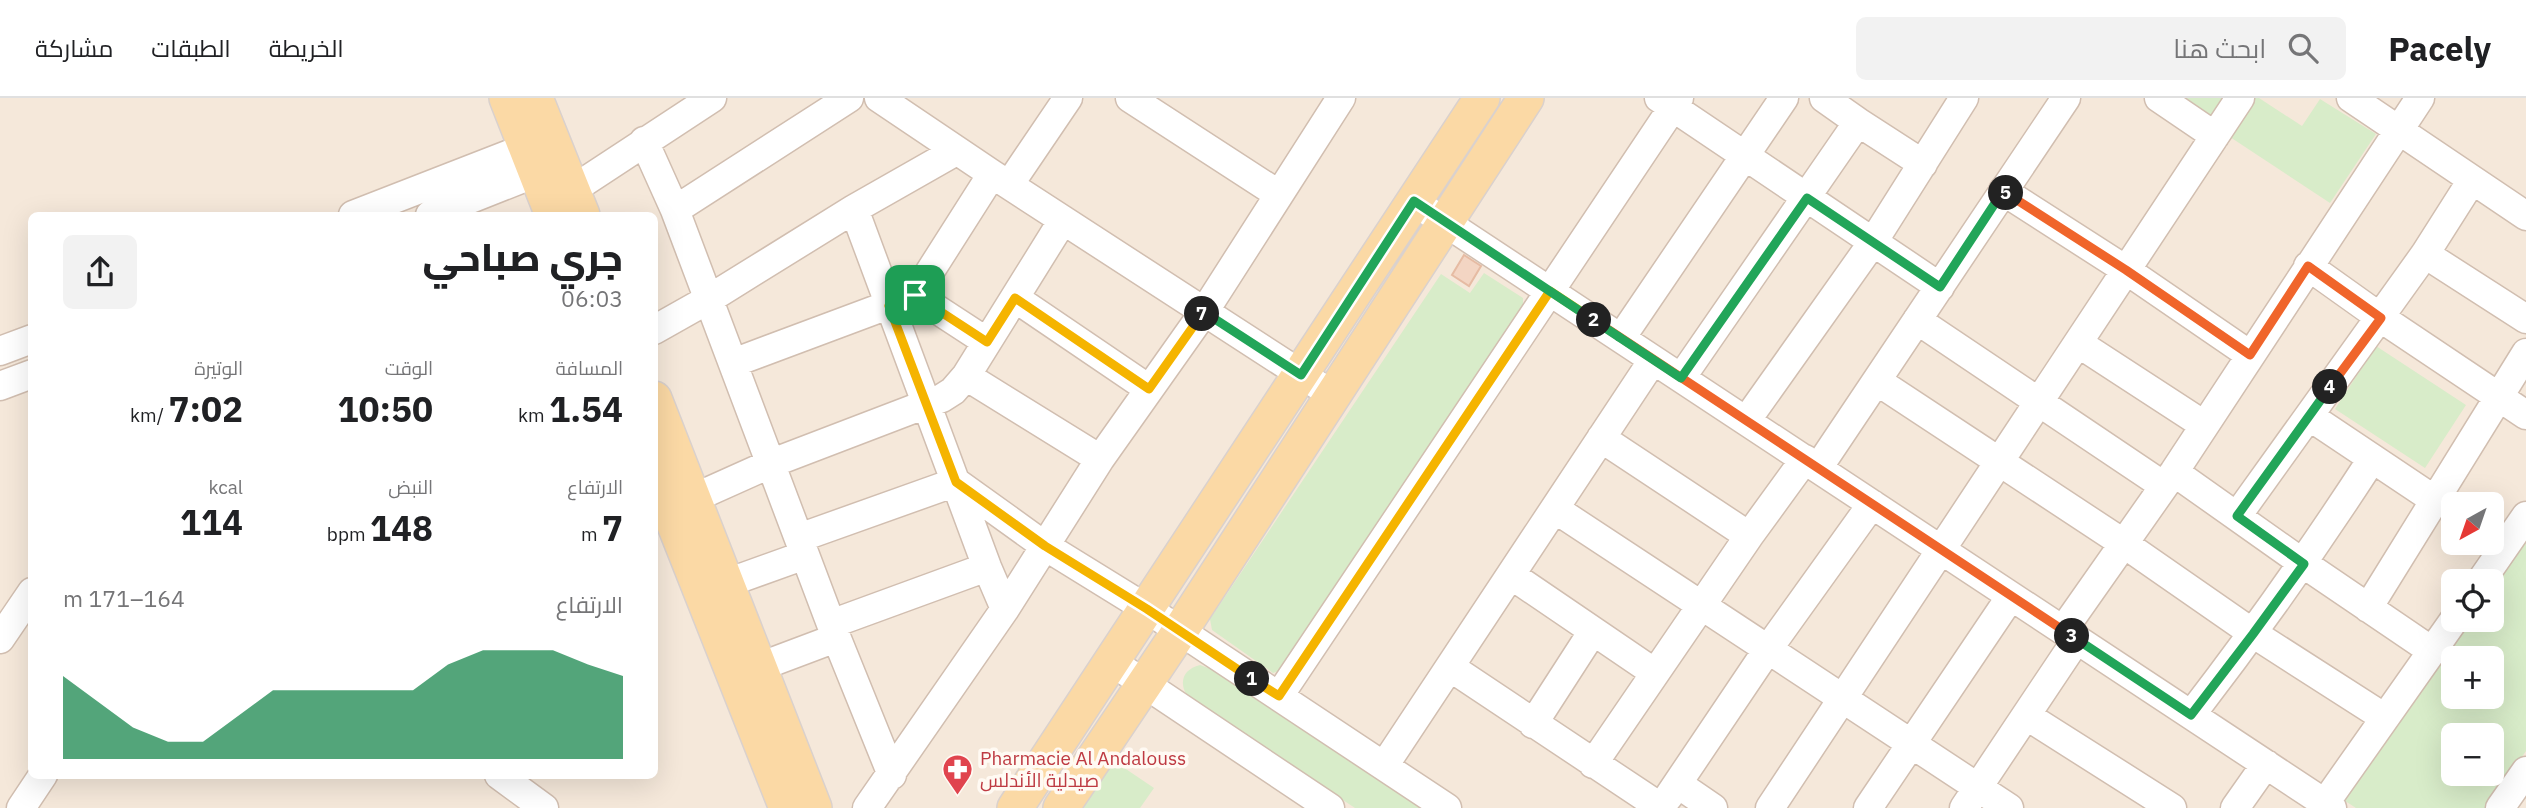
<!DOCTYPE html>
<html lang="ar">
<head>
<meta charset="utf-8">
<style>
	body { margin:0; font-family:"IBM Plex Sans",Cairo,sans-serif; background:#f2f2f2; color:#202124; direction:rtl; height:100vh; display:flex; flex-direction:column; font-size:26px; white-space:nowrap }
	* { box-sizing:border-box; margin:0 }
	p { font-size:23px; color:#757577 }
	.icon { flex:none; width:38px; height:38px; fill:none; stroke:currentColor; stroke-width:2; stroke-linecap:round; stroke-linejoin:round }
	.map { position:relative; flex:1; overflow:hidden; direction:ltr }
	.details { position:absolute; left:28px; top:114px; width:630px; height:567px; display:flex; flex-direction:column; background:#fff; border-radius:10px; box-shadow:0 7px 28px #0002; direction:rtl }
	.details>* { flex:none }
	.needle { width:46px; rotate:220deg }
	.fabs { position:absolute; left:2441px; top:394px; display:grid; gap:14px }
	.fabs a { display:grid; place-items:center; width:63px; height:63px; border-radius:10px; background:#fff; box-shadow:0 7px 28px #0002; font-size:35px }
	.pin { position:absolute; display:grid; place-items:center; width:60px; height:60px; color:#fff; margin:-30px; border-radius:14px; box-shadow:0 4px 10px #0006 }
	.km { position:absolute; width:35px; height:35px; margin:-18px; border-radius:50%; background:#222; color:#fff; font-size:19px; line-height:35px; text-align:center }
	.round { display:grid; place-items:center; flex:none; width:74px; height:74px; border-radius:10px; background:#f2f2f2 }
	.overview { display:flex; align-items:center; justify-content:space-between; height:119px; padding:0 35px }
	h1 { font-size:38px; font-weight:800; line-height:52px }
	.metrics { display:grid; grid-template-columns:repeat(3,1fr); gap:10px; height:119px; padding:7px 35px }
	.metrics div { display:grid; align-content:center }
	.metrics b { font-size:35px; font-weight:800 }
	.metrics small { font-size:19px; font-weight:400 }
	.metrics p { font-size:19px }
	.chart { height:196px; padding:14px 35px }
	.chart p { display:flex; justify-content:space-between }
	.chart svg { width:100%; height:126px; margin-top:7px; fill:#0b8043; opacity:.7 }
	header { display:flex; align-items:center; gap:42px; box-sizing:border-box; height:98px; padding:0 35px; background:#fff; border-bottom:2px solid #e0e0e0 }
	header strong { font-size:33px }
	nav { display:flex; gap:38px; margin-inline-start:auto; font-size:24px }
	.search { width:490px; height:63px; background:#f2f2f2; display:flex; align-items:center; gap:18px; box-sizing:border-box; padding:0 24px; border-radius:10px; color:#757577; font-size:26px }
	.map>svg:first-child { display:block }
	.residential { fill:#f5e8da; fill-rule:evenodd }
	.green { fill:#d8ecc9; fill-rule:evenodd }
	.building { fill:#f3d5c3; stroke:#e6bba3; stroke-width:2 }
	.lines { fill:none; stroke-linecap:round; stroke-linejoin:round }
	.minor-casing { stroke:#d1beb0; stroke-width:31 }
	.major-casing { stroke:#dad1cd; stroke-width:38 }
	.minor { stroke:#fff; stroke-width:28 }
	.major { stroke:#fbd9a5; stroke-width:35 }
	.split-1-casing { stroke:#fff; stroke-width:14 }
	.split-2-casing { stroke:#fff; stroke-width:14 }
	.split-3-casing { stroke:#fff; stroke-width:14 }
	.split-4-casing { stroke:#fff; stroke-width:14 }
	.split-5-casing { stroke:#fff; stroke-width:14 }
	.split-6-casing { stroke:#fff; stroke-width:14 }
	.split-7-casing { stroke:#fff; stroke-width:14 }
	.split-8-casing { stroke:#fff; stroke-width:14 }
	.split-1 { stroke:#f5b400; stroke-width:9 }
	.split-2 { stroke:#f5b400; stroke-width:9 }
	.split-3 { stroke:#f0652b; stroke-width:9 }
	.split-4 { stroke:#22a559; stroke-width:9 }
	.split-5 { stroke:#f0652b; stroke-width:9 }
	.split-6 { stroke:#22a559; stroke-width:9 }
	.split-7 { stroke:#22a559; stroke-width:9 }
	.split-8 { stroke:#f5b400; stroke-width:9 }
	.labels { text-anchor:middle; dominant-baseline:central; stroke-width:7; stroke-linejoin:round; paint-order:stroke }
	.health-label { font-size:19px; fill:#be3a42; stroke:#fffaf3; text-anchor:start }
</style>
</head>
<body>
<header>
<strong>Pacely</strong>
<div class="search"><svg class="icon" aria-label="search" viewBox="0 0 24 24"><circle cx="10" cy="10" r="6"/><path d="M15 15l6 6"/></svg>ابحث هنا</div>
<nav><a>الخريطة</a><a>الطبقات</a><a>مشاركة</a></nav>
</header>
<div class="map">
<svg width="2526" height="710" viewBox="0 0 2526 710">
	<rect width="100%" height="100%" fill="#fdf6ec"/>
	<path class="residential" d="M0,0H2526V710H0ZM32,117H654V677H32ZM2454,406H2492V444H2454ZM2454,483H2492V522H2454ZM2454,560H2492V598H2454ZM2454,637H2492V676H2454Z"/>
	<path class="green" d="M2171,0H2222L2207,23Z
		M2255,0H2259L2302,28L2320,1L2376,36L2330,105L2230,39Z
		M1484,175L1523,200V209L1282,572L1273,575L1212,532L1210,521L1441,176L1470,195Z
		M2376,248L2466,307L2425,370L2335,311Z
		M2526,432V653L2487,710H2356L2342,701L2465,522H2492V483ZM2454,560H2492V598H2454ZM2454,637H2492V676H2454Z
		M1200,567L1211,571L1421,710H1355L1189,600C1178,587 1182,571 1200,567Z
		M1114,663L1154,690L1140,710H1083Z"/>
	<path class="building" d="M1464,157L1481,168L1469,188L1452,177Z"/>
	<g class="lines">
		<defs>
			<path id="minor" d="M879,0L992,76L1333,297
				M1130,0L1278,96
				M1659,0L1940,189
				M1824,0L1858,24
				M2159,0L2215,38
				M2351,0L2526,118
				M644,43L675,112L831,526L892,677
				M1009,87L1068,0
				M572,92L712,0
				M2003,93L2126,172L2250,257
				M854,111L987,469L1005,511
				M675,112L849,0
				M1428,113L2332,710
				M353,117L546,42
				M430,117L536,75
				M2425,156L2526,221
				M2308,168L2381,220L2526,317
				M1015,200L1149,291
				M1917,222L2164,388
				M654,232L709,201L854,111L956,53
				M1621,240L1784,0
				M987,244L915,197L992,76
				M2078,245L2204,327
				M0,253L32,241
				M733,265L907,200
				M966,278L1100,361
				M1681,280L1858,24L1923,66
				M1877,283L2123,445L2254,536L2385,620
				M0,288L32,276
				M2309,318L2436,403
				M1746,323L1873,144L1964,0
				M1601,340L1749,438
				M1818,370L2066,0
				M2174,374L2304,466L2432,553
				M694,400L772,365L942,300L953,293L966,278L1063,122
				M1555,411L2009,710
				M2237,418L2425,156L2472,82
				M799,440L956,384L1045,448L1147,511L1447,710
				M1511,477L1655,575
				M2481,483L2526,418
				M727,485L805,457
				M2368,510L2526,255
				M831,526L987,469
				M2063,532L2174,374L2420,0
				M0,541L32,494
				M1112,564L1330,710
				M759,569L836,540
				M1450,569L1654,705L1665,703L1669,698L1768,551L1872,406
				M1279,598L1679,0
				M2191,617C2255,534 2315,449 2372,361
				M2027,618L2172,710
				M1533,626L1593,533
				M1593,666L1749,438L1805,361
				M1384,668L1653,262
				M499,677L544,710
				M1678,686L1713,710
				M2325,705L2454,522
				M21,710L43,677
				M867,710L1005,511L1100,361L1204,214L1341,0
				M1770,710L2240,0
				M1868,710L2011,498
				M1964,710L2077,541
				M2235,710L2266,666
				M2500,710L2526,673"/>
			<path id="major" d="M507,0L553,117
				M535,0L582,117
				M654,301L814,710
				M654,374L787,710
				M1015,710L1482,0
				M1061,710L1180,533L1526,0"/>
		</defs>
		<use href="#minor" class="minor-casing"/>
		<use href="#major" class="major-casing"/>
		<use href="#minor" class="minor"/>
		<use href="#major" class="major"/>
	</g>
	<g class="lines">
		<defs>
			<path id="split-1" d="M915,197L889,208L956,384L1045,448L1147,511L1252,581"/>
			<path id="split-2" d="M1252,581L1279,598L1550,193L1594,222"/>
			<path id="split-3" d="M1594,222L2072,538"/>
			<path id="split-4" d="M2072,538L2191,617L2253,536L2304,466L2237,418L2330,289"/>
			<path id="split-5" d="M2006,95L2126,172L2250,257L2308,168L2381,220L2330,289"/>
			<path id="split-6" d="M1619,239L1681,280L1807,100L1940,189L2003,93L2006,95"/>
			<path id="split-7" d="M1202,216L1204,214L1301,277L1414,103L1619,239"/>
			<path id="split-8" d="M915,197L987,244L1015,200L1149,291L1202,216"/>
		</defs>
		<use href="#split-1" class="split-1-casing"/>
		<use href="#split-2" class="split-2-casing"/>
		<use href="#split-3" class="split-3-casing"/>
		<use href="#split-4" class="split-4-casing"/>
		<use href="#split-5" class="split-5-casing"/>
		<use href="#split-6" class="split-6-casing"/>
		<use href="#split-7" class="split-7-casing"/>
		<use href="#split-8" class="split-8-casing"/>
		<use href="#split-1" class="split-1"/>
		<use href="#split-2" class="split-2"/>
		<use href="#split-3" class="split-3"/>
		<use href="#split-4" class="split-4"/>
		<use href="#split-5" class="split-5"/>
		<use href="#split-6" class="split-6"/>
		<use href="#split-7" class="split-7"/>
		<use href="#split-8" class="split-8"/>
	</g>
	<defs>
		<symbol id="pharmacy-pin" viewBox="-11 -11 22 30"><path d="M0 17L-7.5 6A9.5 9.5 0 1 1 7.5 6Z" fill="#e0444e" stroke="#fffaf3"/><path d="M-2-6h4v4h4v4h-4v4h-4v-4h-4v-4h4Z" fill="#fff"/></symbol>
	</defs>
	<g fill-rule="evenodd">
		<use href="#pharmacy-pin" x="940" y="654" width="35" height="47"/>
	</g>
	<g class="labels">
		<g class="health-label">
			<text x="980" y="660">Pharmacie Al Andalouss<tspan x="980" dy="22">صيدلية الأندلس</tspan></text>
		</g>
	</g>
</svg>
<div class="fabs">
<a><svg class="needle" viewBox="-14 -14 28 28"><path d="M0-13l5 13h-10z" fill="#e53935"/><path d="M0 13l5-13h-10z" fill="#757577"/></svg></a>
<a><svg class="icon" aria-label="locate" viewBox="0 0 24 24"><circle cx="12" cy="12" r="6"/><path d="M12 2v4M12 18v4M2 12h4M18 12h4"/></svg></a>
<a>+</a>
<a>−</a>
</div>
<div class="pin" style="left:915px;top:197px;background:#1e9e55"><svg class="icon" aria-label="arrive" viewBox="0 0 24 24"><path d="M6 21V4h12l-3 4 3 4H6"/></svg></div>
<b class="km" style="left:1252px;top:581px">1</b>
<b class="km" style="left:1594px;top:222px">2</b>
<b class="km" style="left:2072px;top:538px">3</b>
<b class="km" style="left:2330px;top:289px">4</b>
<b class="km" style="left:2006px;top:95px">5</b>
<b class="km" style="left:1202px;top:216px">7</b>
<section class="details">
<div class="overview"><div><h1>جري صباحي</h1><p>06:03</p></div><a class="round"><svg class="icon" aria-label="share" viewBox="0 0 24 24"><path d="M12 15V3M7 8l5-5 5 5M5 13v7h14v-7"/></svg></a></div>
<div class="metrics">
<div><p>المسافة</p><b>1.54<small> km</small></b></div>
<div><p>الوقت</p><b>10:50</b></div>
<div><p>الوتيرة</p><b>7:02<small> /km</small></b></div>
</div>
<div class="metrics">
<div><p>الارتفاع</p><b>7<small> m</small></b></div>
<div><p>النبض</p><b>148<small> bpm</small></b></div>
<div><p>kcal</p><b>114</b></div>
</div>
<div class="chart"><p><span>الارتفاع</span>164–171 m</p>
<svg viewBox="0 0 160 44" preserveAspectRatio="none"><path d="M0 44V15L10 24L20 33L30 38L40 38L50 29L60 20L70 20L80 20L90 20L100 20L110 11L120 6L130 6L140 6L150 11L160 15V44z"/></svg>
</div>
</section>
</div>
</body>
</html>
